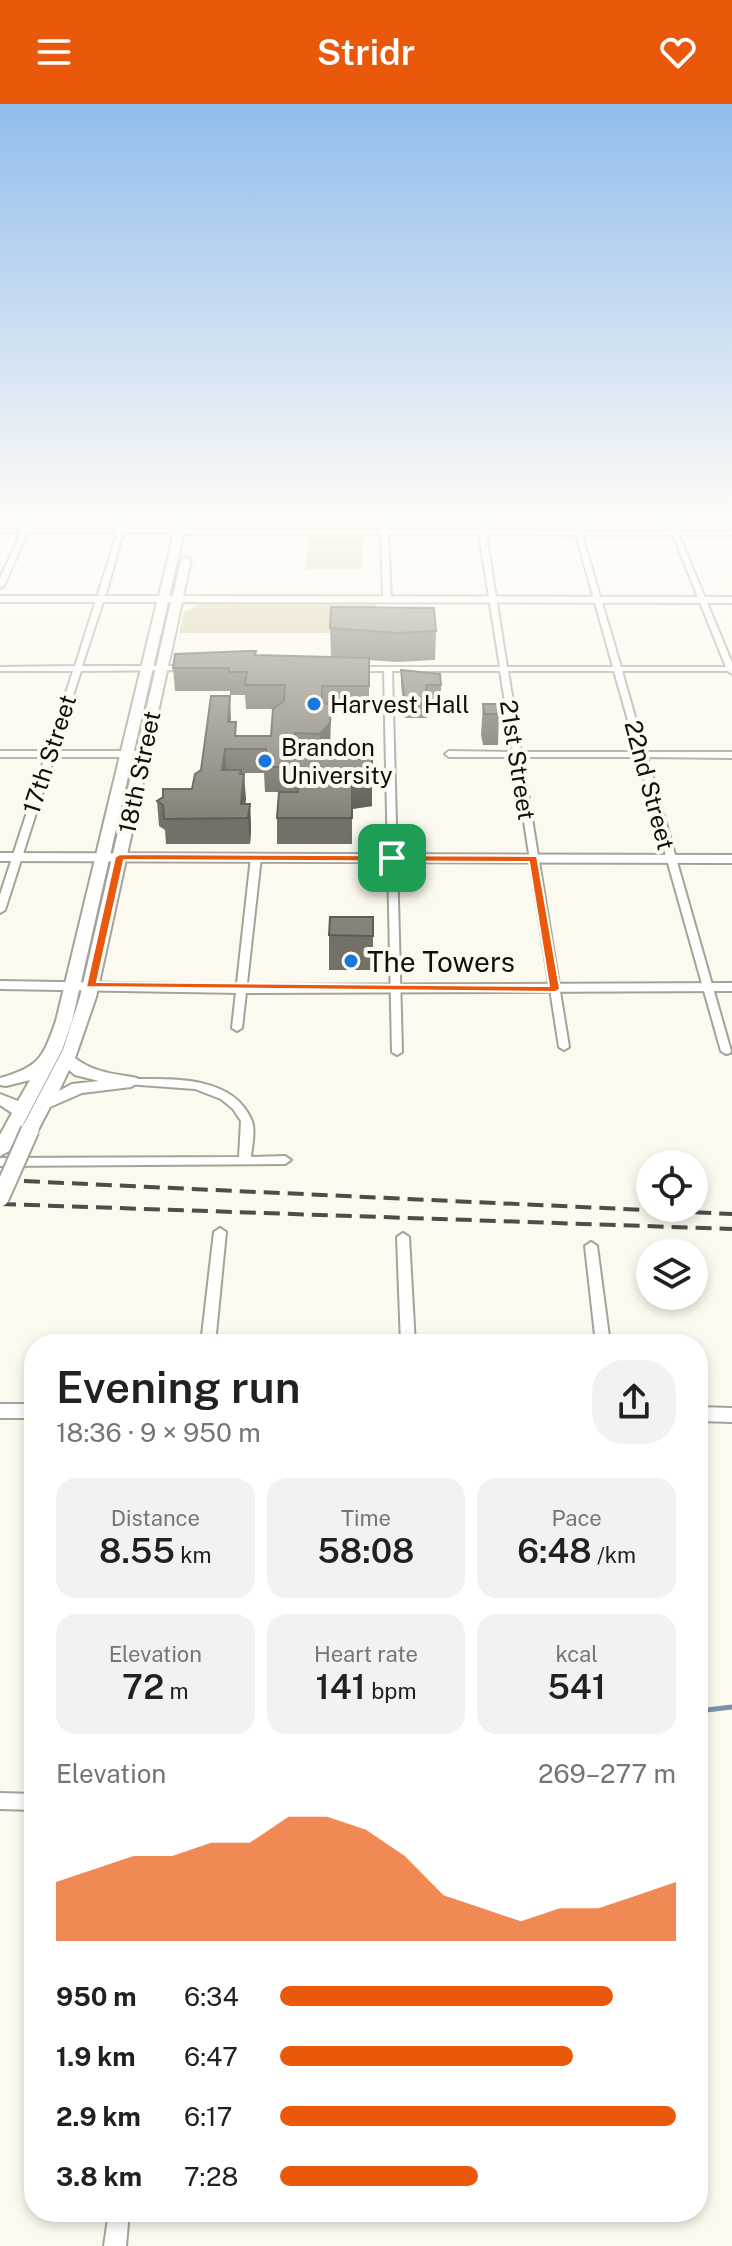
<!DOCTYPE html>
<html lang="en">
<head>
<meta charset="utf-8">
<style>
	body { margin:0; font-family:"Public Sans",sans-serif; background:#f2f2f2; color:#202124; height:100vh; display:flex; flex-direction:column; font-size:30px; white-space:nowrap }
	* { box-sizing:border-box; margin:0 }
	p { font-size:26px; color:#757577 }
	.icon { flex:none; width:44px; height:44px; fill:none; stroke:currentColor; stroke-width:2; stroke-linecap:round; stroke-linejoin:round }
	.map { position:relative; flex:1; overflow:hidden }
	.side { position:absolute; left:24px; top:1230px; width:684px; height:888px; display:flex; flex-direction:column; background:#fff; border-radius:32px; box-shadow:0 4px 12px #0003 }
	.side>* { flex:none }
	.buttons { position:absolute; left:636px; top:1046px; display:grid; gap:16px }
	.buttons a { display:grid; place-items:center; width:72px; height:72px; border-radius:50%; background:#fff; box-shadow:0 4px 12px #0003; font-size:40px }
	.pin { position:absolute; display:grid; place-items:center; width:68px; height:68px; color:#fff; margin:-34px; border-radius:16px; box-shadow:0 4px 12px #0006 }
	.round { display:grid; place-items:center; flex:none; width:84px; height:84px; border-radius:32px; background:#f2f2f2 }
	.summary { display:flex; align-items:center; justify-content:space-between; height:136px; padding:0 32px }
	h1 { font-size:44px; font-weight:600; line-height:60px }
	.stats { display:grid; grid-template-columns:repeat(3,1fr); gap:12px; height:136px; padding:8px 32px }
	.stats div { display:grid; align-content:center; border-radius:20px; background:#f2f2f2; text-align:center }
	.stats b { font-size:34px; font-weight:600 }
	.stats small { font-size:22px; font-weight:400 }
	.stats p { font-size:22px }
	.chart { height:224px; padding:16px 32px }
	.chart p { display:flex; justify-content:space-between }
	.chart svg { width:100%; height:144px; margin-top:8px; fill:#ea580c; opacity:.7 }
	ul { padding:0 32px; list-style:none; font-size:26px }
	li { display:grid; grid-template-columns:128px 96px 1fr; align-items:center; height:60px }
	li i { height:20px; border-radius:10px; background:#ea580c }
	header { display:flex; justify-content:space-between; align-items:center; height:104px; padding:0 32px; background:#ea580c; color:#fff; font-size:36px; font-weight:600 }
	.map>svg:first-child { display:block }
	.green { fill:#d7cda9 }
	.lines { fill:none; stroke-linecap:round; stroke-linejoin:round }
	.stream { stroke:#7d92ad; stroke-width:5 }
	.street-casing { stroke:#a5a398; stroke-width:4 }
	.secondary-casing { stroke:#a5a398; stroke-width:4 }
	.primary-casing { stroke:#a5a398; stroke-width:4 }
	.street { fill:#fff; fill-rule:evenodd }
	.secondary { fill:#fff; fill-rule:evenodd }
	.primary { fill:#fff; fill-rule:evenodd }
	.rail { stroke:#4f4d47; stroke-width:4; stroke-dasharray:16 8; stroke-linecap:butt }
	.primary-bridge-casing { stroke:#a5a398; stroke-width:21; stroke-linecap:butt }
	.primary-bridge { stroke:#fff; stroke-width:17 }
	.wall { fill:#727067 }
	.shaded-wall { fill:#5d5b54 }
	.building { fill:#858278; stroke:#5d5b54; stroke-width:2 }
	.route { fill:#ea580c; stroke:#fff; stroke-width:2; fill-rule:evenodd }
	.poi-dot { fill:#1876df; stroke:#fcf9ee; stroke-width:3 }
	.labels { text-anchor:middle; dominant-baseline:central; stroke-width:8; stroke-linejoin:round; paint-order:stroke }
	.far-poi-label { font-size:24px; fill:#100f0b; stroke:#fcf9ee; text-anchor:start }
	.far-street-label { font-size:24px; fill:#100f0b; stroke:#fcf9ee }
	.poi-label { font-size:28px; fill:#100f0b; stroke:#fcf9ee; text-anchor:start }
</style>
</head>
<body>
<header><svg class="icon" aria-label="menu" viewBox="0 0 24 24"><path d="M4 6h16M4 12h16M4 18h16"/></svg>Stridr<svg class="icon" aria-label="heart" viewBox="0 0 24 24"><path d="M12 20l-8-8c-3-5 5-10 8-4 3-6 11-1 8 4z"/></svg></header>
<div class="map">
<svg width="732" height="2142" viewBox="0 0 732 2142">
	<rect width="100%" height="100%" fill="#fcf9ee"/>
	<path class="green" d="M309,433H363V465H306Z
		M376,498L377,524L366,529H179L184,508L199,500Z"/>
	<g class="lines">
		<path class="stream" d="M698,1607L732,1603"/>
		<defs>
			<path id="street" d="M27,416H33L29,425H118L121,416H127L124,425L381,426V416H387L388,426H478L477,416H483L485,426L575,427L572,416H578L581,427H671L667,416H673L678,427H732V431H679L732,559V570L728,567H622L645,648H732V654L647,653L731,947L730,949L726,950L721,947L638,653H522L569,943L564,946L559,943L514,653H449L445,650L449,647L513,648L500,567H392L402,948L397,951L392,948L384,567H355L351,565L355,563H500L479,430H388L391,495L387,497L383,495L381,430L123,429L106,490L102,492L98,490L117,429H27L4,482L0,484V474L21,429H0V425H23ZM486,430L576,431L613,563H507ZM582,431H673L726,563H621ZM508,567H614L637,648H521Z
				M97,493L104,495L82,562H189L193,564L189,566L81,567L55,647H142L146,650L142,653H54L5,806L0,809V791L45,653H0V647H47L73,567H0V563L75,562Z
				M256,750L261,753L242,924L237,927L232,924L251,753Z
				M131,975C170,975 232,971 251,1015C256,1024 252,1042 251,1053L285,1052L291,1056L285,1060L0,1062V1054L239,1053L241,1017L233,1005L221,995L195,985L127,980L125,978L127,976Z
				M220,1124L226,1128L215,1240H201L214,1128Z
				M403,1129L409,1133L415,1240H401L397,1133Z
				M591,1138L597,1142L610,1240H596L585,1142Z
				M0,1689L34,1690V1706L0,1705Z
				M109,2108H129L126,2142H104Z"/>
			<path id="secondary" d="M0,749L732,751V759L0,757Z
				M0,877L242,881L732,879V887L242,889L0,885Z
				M0,1300H34V1314H0Z
				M698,1303L732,1304V1318L698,1317Z"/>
			<path id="primary" d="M177,416H187L169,492H173L181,456L186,453L191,456L183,492L732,493V499L182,498L96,893L75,954C94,969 116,970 137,974L139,978L131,983L82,989L50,1003L36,1030H24L21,1026L63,946L80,893L171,498H168L72,917L62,946L9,1047L0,1052V1031L12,1009L0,1001V990L18,997L30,976L6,982L0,981V974C39,963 43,954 56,917L157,498H0V492H159ZM69,966L75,971L99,977L72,980L59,987Z"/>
		</defs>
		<use href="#street" class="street-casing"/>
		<use href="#secondary" class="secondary-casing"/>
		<use href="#primary" class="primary-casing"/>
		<use href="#street" class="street"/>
		<use href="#secondary" class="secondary"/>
		<use href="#primary" class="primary"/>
		<path class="rail" d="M0,1076L732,1110
			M0,1100L732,1125"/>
		<defs>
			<path id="primary-bridge" d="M0,1094L30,1026"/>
		</defs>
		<use href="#primary-bridge" class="primary-bridge-casing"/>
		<use href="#primary-bridge" class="primary-bridge"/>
	</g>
	<path class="wall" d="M330,524L436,527L435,556L397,558L369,556V605H331L330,643L321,653L372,702L352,705V740H277V714L298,688H265L264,669H241L246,695L245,700H250L251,725L250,740H166L165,726L159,722L157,697L192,685L201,666L231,618L237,632H271L274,605H246L245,591H230V587H175L173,564L256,551L331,553Z
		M401,566L441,581V596H427V614H405L401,581Z
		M483,600L499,610L498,641H483L481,631Z
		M373,813V866H329V831Z"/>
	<path class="shaded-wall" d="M230,592L231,616L229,642L228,618Z
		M331,601L330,643L321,654L320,630Z
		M295,629L296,654L290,652L291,634Z
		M225,645L227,669L222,666Z
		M244,670L246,695L243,714L241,700Z
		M372,677V702L352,705V740V680Z
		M250,700L251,725L250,740L248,714Z"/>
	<path class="building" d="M331,503L434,504L436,527L397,529L330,524Z
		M248,547H256L255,551L369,554V582H322V598L331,601L330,619L320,630L295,629L291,634L290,652L372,655V677L352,680V714H277L279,688H298L300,663H264L266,645H225L222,666H241L240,670H244L241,700H250L248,714L164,715L163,701L157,697L163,693V685H192L195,670L201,666L211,592H230L228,618H236L235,632H271L273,605L284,597L285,581H245L247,568H229V564H173L175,550Z
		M401,566L440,570L441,581H426L428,599H405Z
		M483,600H498L499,610H484Z
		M330,813H373V832L329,831Z"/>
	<linearGradient id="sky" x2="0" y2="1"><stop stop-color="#90bdec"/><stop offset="0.58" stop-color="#fefcf7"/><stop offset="1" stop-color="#fefcf7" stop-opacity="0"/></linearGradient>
	<rect width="732" height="715" fill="url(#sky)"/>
	<path class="route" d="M120,750L537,752L560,885L555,888L86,883L115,753ZM124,756L529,758L549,882L97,878Z"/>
	<g class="poi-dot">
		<circle cx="314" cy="600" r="8"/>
		<circle cx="265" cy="657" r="8"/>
		<circle cx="351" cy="857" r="8"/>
	</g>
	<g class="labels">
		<g class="far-poi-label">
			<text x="330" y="600">Harvest Hall</text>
			<text x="281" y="643">Brandon<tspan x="281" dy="28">University</tspan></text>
		</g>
		<g class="far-street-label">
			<text transform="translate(49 650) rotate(-72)">17th Street</text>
			<text transform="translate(518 656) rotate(81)">21st Street</text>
			<text transform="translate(139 668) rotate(-78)">18th Street</text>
			<text transform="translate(650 681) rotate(75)">22nd Street</text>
		</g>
		<g class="poi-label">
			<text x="367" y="857">The Towers</text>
		</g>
	</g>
</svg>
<div class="buttons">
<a><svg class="icon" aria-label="locate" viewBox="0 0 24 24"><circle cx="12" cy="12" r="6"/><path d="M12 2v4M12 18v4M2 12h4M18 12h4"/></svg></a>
<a><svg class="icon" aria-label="layers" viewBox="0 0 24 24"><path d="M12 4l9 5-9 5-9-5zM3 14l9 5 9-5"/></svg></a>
</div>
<div class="pin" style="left:392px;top:754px;background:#1e9e55"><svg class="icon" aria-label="arrive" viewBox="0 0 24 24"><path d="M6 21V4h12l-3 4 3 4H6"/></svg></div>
<section class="side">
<div class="summary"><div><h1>Evening run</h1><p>18:36 · 9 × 950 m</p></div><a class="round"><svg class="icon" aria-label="share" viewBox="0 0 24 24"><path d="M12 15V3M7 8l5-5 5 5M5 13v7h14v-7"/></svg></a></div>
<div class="stats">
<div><p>Distance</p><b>8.55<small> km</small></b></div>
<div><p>Time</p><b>58:08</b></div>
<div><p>Pace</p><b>6:48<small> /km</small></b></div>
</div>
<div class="stats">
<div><p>Elevation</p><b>72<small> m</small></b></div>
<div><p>Heart rate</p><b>141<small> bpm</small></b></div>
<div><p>kcal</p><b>541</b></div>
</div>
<div class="chart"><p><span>Elevation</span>269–277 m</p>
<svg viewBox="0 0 160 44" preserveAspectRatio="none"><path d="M0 44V26L10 22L20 18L30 18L40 14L50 14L60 6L70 6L80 10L90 18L100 30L110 34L120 38L130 34L140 34L150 30L160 26V44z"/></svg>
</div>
<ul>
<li><b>950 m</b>6:34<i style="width:84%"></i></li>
<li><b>1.9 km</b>6:47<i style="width:74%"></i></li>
<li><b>2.9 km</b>6:17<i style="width:100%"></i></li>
<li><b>3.8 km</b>7:28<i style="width:50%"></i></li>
</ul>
</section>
</div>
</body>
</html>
